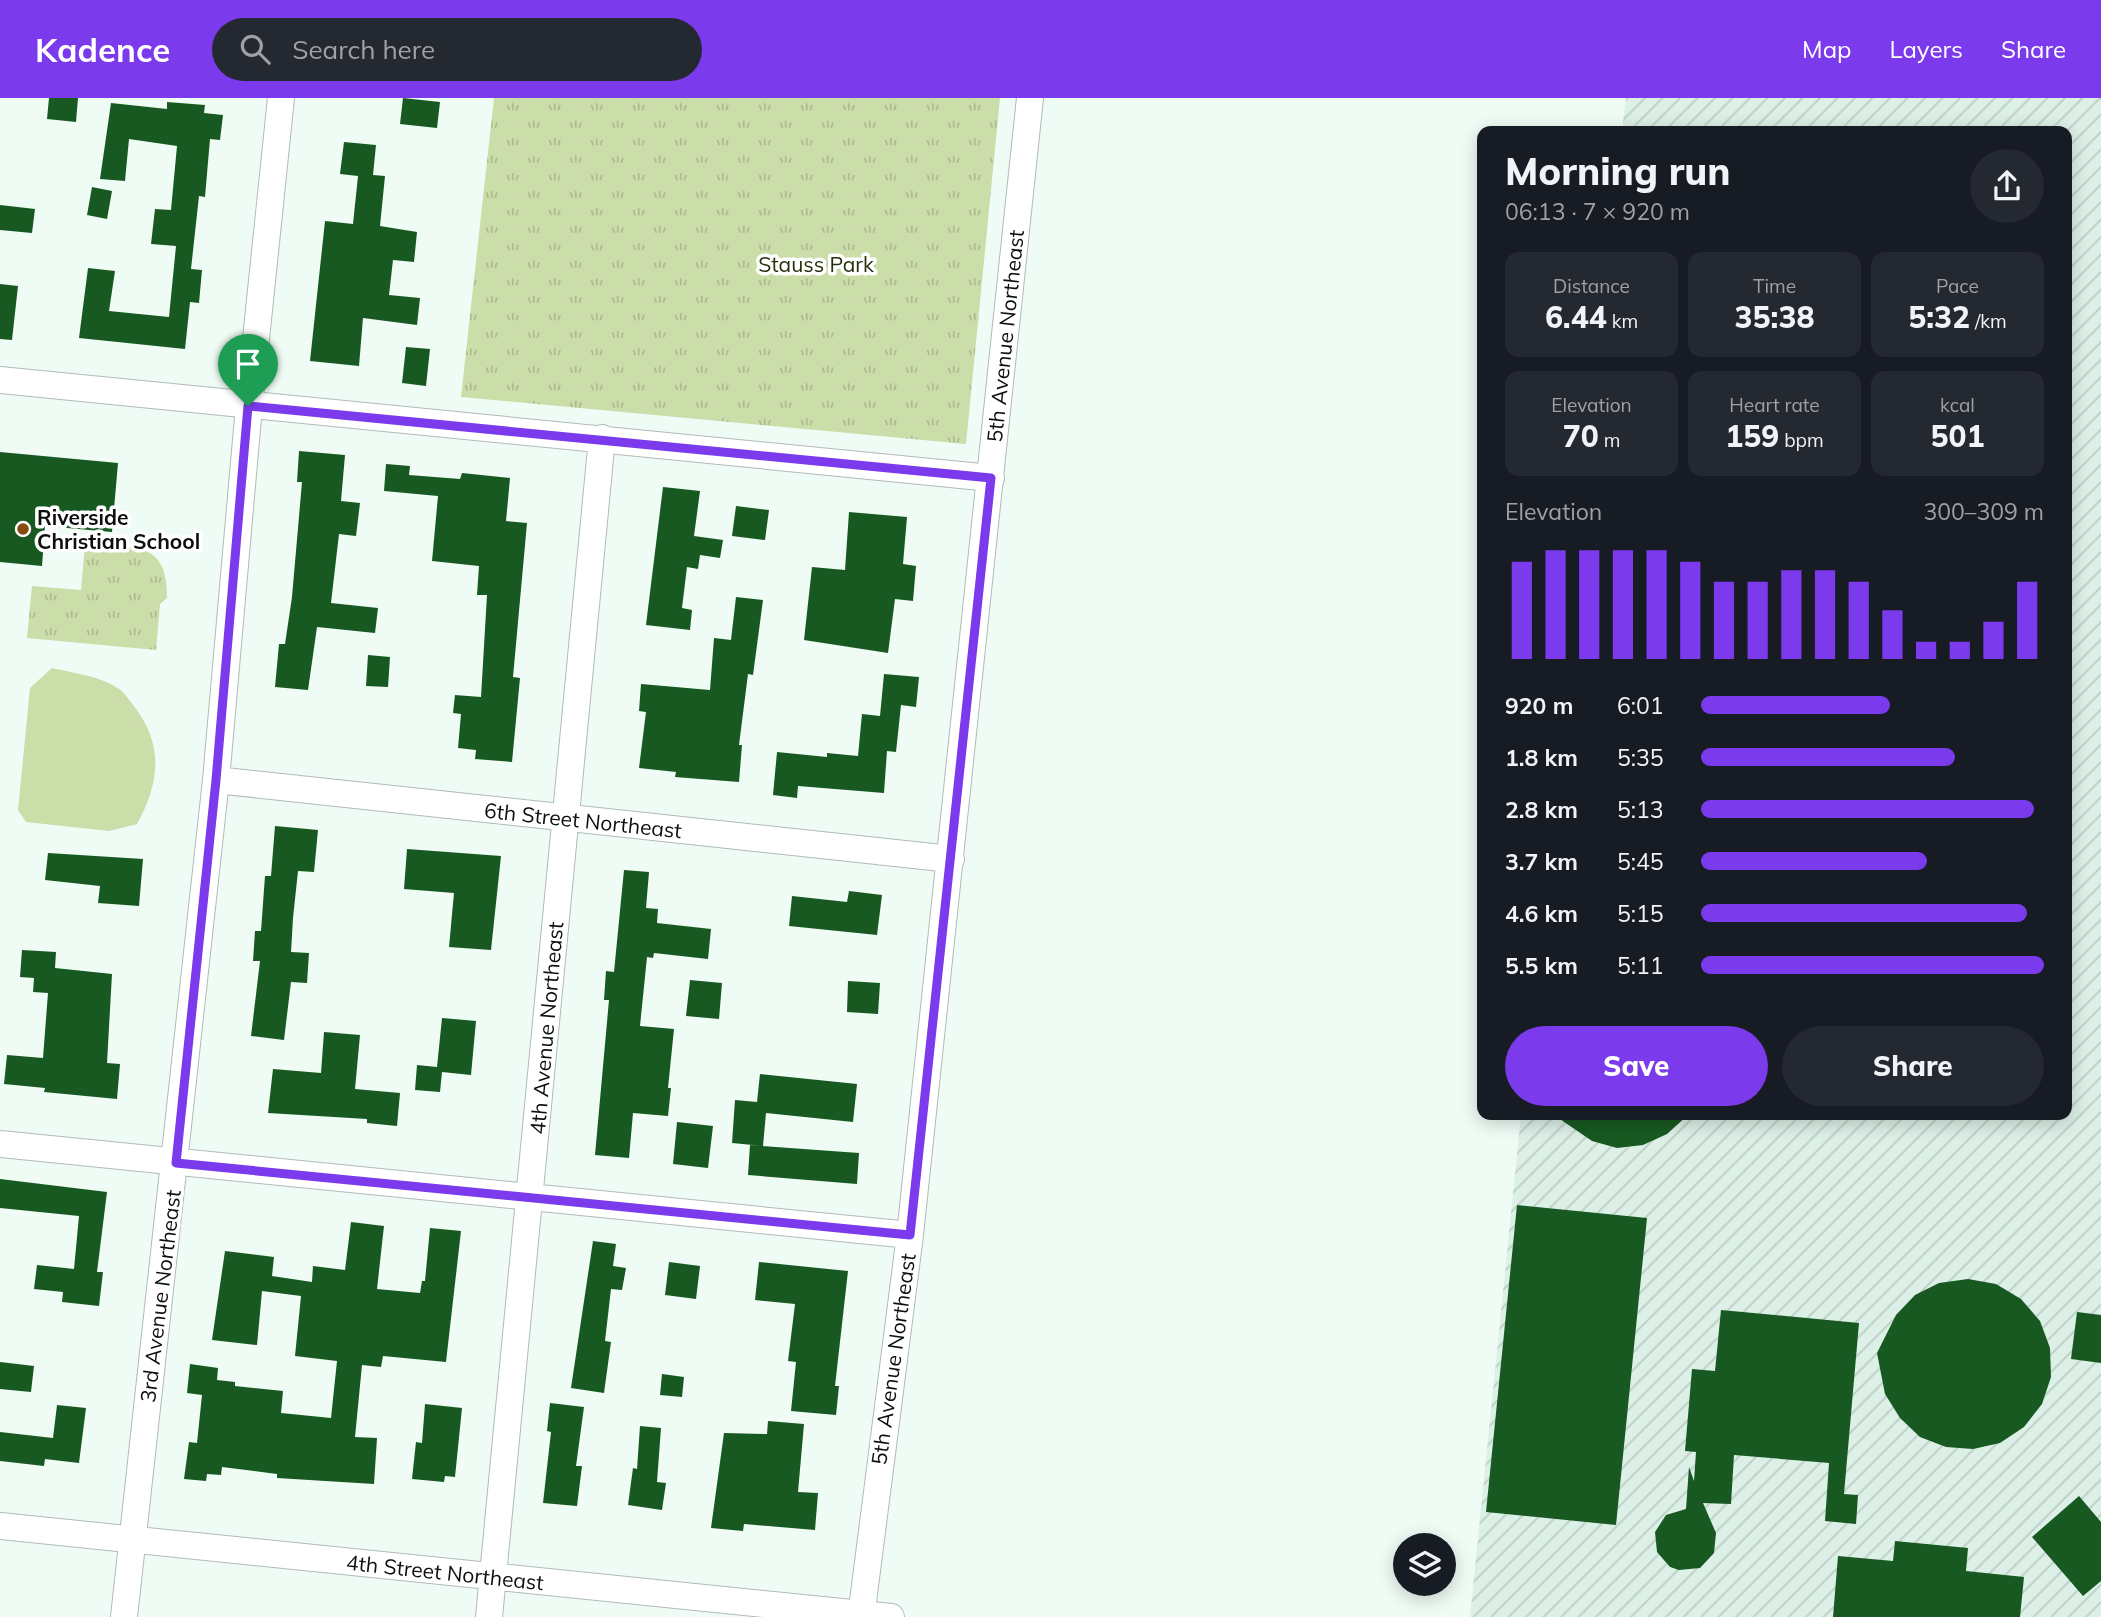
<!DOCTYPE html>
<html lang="en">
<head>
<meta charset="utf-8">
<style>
	body { margin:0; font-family:Mulish,sans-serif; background:#242831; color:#f1f3f6; height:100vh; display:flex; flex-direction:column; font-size:26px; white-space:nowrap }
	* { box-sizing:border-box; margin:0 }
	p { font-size:23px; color:#9ea1a6 }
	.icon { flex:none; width:38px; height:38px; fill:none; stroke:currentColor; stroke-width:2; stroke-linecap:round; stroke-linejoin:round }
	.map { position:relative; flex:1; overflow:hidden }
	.details { position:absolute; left:1477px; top:28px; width:595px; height:994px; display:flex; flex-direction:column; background:#171b24; border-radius:14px; box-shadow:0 4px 18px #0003 }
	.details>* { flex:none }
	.tools { position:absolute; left:1393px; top:1435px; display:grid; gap:14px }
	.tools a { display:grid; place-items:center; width:63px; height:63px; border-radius:50%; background:#171b24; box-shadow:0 4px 18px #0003; font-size:35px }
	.pin { position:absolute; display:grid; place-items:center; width:60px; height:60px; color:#fff; margin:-72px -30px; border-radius:50% 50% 50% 0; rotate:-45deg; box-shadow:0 0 7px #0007 }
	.pin .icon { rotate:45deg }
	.round { display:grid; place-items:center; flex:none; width:74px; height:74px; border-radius:37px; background:#242831 }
	.headline { display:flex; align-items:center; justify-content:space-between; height:119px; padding:0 28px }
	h1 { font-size:38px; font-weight:800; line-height:52px }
	.figures { display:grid; grid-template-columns:repeat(3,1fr); gap:10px; height:119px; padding:7px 28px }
	.figures div { display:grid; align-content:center; border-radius:14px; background:#242831; text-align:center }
	.figures b { font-size:30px; font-weight:800 }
	.figures small { font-size:19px; font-weight:400 }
	.figures p { font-size:19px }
	.chart { height:196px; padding:14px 28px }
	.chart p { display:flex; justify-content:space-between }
	.chart svg { width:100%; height:126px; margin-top:7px; stroke:#7c3aed; stroke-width:6 }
	.button { display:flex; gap:14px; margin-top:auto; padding:14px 28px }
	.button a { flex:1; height:80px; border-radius:42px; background:#7c3aed; color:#fff; font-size:28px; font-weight:800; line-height:80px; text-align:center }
	.button a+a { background:#242831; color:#f1f3f6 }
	ul { padding:0 28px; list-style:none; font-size:23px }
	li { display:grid; grid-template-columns:112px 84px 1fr; align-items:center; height:52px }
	li i { height:18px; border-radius:9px; background:#7c3aed }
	header { display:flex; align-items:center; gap:42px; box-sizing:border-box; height:98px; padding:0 35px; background:#7c3aed; color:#fff }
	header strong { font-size:33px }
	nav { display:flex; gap:38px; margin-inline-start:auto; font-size:24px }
	.search { width:490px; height:63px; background:#242831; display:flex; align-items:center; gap:18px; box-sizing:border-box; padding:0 24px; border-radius:38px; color:#9ea1a6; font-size:26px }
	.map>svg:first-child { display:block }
	.industrial { fill:url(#industrial-furrows) }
	.grass { fill:#cbdda9 }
	.park { fill:url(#park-tufts) }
	.building { fill:#185921 }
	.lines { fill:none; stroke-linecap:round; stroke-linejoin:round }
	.minor-casing { stroke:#b0bbb6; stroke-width:28 }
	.minor { stroke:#fff; stroke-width:26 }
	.route-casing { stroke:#fff; stroke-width:14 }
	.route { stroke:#7c3aed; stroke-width:9 }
	.poi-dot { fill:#884a0d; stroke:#fff; stroke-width:2.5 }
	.labels { text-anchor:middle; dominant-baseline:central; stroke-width:7; stroke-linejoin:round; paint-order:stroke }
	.park-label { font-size:21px; fill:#26300d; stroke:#fff }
	.street-label { font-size:21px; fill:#0b0f0d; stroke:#fff }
	.poi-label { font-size:21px; font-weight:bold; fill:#0b0f0d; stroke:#fff; text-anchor:start }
</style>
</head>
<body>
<header>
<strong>Kadence</strong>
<div class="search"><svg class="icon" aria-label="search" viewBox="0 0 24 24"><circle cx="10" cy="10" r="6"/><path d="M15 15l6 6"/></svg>Search here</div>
<nav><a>Map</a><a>Layers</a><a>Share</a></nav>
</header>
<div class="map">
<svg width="2101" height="1519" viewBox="0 0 2101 1519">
	<defs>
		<pattern id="industrial-furrows" width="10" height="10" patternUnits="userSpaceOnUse" patternTransform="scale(1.75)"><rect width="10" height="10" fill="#dcf0e7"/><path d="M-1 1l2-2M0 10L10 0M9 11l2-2" fill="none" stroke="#bbcdc5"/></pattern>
		<pattern id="park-tufts" width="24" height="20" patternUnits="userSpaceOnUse" patternTransform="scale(1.75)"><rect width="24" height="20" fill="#cbdda9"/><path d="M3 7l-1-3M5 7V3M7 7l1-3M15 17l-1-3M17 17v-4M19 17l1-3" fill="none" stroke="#adbc90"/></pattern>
	</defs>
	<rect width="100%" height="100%" fill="#effbf5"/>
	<path class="industrial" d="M1626,0H2101V1519H1470L1521,1017H2067V33H1622Z"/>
	<path class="grass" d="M52,570C73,575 101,578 119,591C124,594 129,602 133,607C164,646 160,684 137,726L109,733L26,724L18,712L30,590Z"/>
	<path class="park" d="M494,0H1000L966,346L461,299Z
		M85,447C132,451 168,440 167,500L160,506L156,552L27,540L32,488L81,492Z"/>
	<path class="building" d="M49,0H78L76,24L47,21Z
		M403,0L440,4L437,30L400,26Z
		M167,4L205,7L204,15L223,17L220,42L210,41L205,99L199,98L191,171L202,172L199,205L190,204L185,251L79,240L88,170L115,173L109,213L169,219L176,148L151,146L155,111L171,112L177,48L129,41L125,83L100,81L111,5L167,11Z
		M344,44L376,47L373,77L385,78L380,128L417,134L414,164L393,162L389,197L420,200L417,227L363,220L359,268L310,263L325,123L353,126L358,78L340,76Z
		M92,89L112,93L107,121L87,117Z
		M0,107L35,111L32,135L0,132Z
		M0,186L18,188L12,242L0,241Z
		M406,249L430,251L426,288L402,285Z
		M299,353L345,357L341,403L360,405L356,438L339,436L331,505L378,510L375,535L317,529L308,592L275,589L279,546H285L292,499L302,384H297Z
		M0,354L118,365L112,434L45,428L42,468L0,464Z
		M386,366L410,368L409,377L460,381L462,375L510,380L506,423L527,425L513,579L520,580L512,664L475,661L476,652L458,650L461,616L453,615L455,597L481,599L487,497H477L479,468L432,463L438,398L384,393Z
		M663,389L700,393L694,438L723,442L720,460L700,457L698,471L687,469L682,510L692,512L690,532L646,527Z
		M736,408L769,412L765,442L732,438Z
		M849,414L907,419L903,466L916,468L913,503L895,501L888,555L804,542L812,469L845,472Z
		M736,499L763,502L753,577L748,576L739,647H742L739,684L675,679L676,674L639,670L646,614L639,613L641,586L710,592L714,540L731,542Z
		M368,557L390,559L388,589L366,588Z
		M884,576L919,579L916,609L901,607L896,654L887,653L884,695L798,688L797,700L773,697L777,654L827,659V655L858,658L862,616L880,618Z
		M275,728L318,732L314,774L298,773L293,820L291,854L309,855L307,885L291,884L284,942L251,938L260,863H253L255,833H261L265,778H271Z
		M407,751L501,758L491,852L449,849L454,795L404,791Z
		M48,755L143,761L139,808L98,805L100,788L45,782Z
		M624,772L649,774L646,810L658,811L657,825L711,831L708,861L654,855L653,860L647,859L640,928L674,931L668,990H671L668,1018L633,1015L629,1060L595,1057L609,902H604L606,873L614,874Z
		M849,793L882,797L877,837L789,828L792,798L847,804Z
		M22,852L56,854L55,870L112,876L107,965L120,966L117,1001L44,994L45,990L4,986L7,957L43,960L48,895L33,894L34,880L20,879Z
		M690,882L722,885L719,921L686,918Z
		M848,883L880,885L878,916L847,914Z
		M442,920L476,923L471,977L442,974L440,994L415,992L417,967L437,969Z
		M324,934L360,937L355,991L400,995L397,1028L367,1025V1021L268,1015L273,971L321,975Z
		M760,976L857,986L853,1024L766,1015L763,1048L732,1045L735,1002L757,1004Z
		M1554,1017H1688L1667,1036L1643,1047L1617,1050L1592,1043Z
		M677,1024L713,1028L708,1070L673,1066Z
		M750,1047L859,1055L857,1086L748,1077Z
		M0,1081L107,1094L97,1174H103L99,1208L62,1204L63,1194L34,1191L37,1167L74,1171L79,1118L0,1110Z
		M1517,1107L1647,1120L1616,1427L1486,1414Z
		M351,1124L384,1128L377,1191L420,1195L422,1183H425L430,1130L461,1133L446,1264L383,1258L381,1269L362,1267L355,1339L377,1340L374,1386L277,1380V1376L222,1369L221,1377L207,1376L206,1383L184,1381L189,1344L197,1345L202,1297L187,1295L190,1266L218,1270L217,1282L235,1284V1288L283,1293L281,1315L331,1320L337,1263L295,1258L301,1198L262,1193L257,1247L212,1242L225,1153L274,1159L272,1178L312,1184L313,1168L345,1172Z
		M593,1143L616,1146L613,1168L626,1170L622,1192L611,1191L605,1243L611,1244L604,1295L571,1290Z
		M669,1164L700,1168L696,1201L665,1197Z
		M759,1164L848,1173L835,1288H839L836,1317L791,1313L796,1264L788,1263L795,1206L755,1202Z
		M1968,1181L1996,1186L2021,1201L2040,1223L2050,1250L2051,1279L2042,1306L2024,1329L2000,1345L1973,1351L1946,1349L1920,1339L1900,1320L1885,1296L1877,1255L1896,1217L1915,1197L1939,1185Z
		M1721,1212L1859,1225L1844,1396L1858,1397L1856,1426L1825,1423L1829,1365L1734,1357L1731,1406L1703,1405L1716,1435L1714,1455L1700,1470L1679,1472L1670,1469L1657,1454L1655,1434L1666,1417L1686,1411L1689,1369L1694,1383L1696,1354L1685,1353L1692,1271L1715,1273Z
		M2077,1214L2101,1217V1265L2071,1261Z
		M0,1264L34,1268L31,1294L0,1291Z
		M662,1276L684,1279L682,1299L660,1297Z
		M550,1305L584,1309L576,1368H582L577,1408L543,1405L551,1334L547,1333Z
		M425,1306L462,1310L455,1379L445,1378L444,1384L412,1381L416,1344L422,1345Z
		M57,1307L86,1310L79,1365L45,1361L44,1368L0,1363V1334L53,1340Z
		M768,1323L804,1326L798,1394L818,1395L815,1432L744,1426L743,1433L711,1430L724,1335L767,1336Z
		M640,1328L661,1330L657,1384L666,1385L662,1412L628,1407L633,1370L637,1371Z
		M2079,1398L2101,1424V1483L2083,1498L2032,1439Z
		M1895,1443L1968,1450L1966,1473L2024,1479L2020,1519H1833L1838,1458L1893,1463Z"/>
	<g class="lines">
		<defs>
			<path id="minor" d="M0,282L991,380
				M216,682L951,761
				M0,1046L910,1137
				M0,1428L891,1519
				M124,1519L216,682L249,308L281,0
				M489,1519L602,340
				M861,1519L910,1137L1030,0"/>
		</defs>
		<use href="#minor" class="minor-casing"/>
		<use href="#minor" class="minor"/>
	</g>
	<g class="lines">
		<defs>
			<path id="route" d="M248,308L991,380L910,1137L176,1065L216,682Z"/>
		</defs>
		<use href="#route" class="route-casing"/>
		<use href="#route" class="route"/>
	</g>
	<circle class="poi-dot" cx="23" cy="431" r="7"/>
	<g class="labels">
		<g class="park-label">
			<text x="816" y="166">Stauss Park</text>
		</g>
		<g class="street-label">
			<text transform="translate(1005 238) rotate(-84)">5th Avenue Northeast</text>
			<text transform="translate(583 722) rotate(6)">6th Street Northeast</text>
			<text transform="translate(546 930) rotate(-85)">4th Avenue Northeast</text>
			<text transform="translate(160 1198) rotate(-83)">3rd Avenue Northeast</text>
			<text transform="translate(893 1261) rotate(-82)">5th Avenue Northeast</text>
			<text transform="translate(445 1474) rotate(6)">4th Street Northeast</text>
		</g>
		<g class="poi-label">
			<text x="37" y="419">Riverside<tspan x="37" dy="24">Christian School</tspan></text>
		</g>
	</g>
</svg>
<div class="tools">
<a><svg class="icon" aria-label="layers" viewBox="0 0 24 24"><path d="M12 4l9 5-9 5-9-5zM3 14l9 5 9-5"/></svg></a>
</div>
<div class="pin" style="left:248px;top:308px;background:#1e9e55"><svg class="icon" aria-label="arrive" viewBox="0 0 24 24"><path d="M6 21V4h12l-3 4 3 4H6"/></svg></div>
<section class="details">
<div class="headline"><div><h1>Morning run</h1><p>06:13 · 7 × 920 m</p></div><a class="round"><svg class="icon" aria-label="share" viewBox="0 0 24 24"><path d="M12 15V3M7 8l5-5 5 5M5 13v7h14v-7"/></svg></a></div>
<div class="figures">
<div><p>Distance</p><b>6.44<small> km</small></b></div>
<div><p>Time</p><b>35:38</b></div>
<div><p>Pace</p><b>5:32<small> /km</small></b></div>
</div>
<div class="figures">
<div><p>Elevation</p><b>70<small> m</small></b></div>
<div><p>Heart rate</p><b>159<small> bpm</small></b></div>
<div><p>kcal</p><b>501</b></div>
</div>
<div class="chart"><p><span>Elevation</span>300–309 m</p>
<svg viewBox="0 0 160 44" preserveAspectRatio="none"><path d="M5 44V10M15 44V6M25 44V6M35 44V6M45 44V6M55 44V10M65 44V17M75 44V17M85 44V13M95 44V13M105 44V17M115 44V27M125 44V38M135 44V38M145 44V31M155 44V17"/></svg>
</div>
<ul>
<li><b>920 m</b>6:01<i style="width:55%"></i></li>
<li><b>1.8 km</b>5:35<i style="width:74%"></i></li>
<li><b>2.8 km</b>5:13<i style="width:97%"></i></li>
<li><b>3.7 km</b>5:45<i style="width:66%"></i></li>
<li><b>4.6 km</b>5:15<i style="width:95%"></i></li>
<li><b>5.5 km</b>5:11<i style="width:100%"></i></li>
</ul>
<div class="button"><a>Save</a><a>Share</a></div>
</section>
</div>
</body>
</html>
